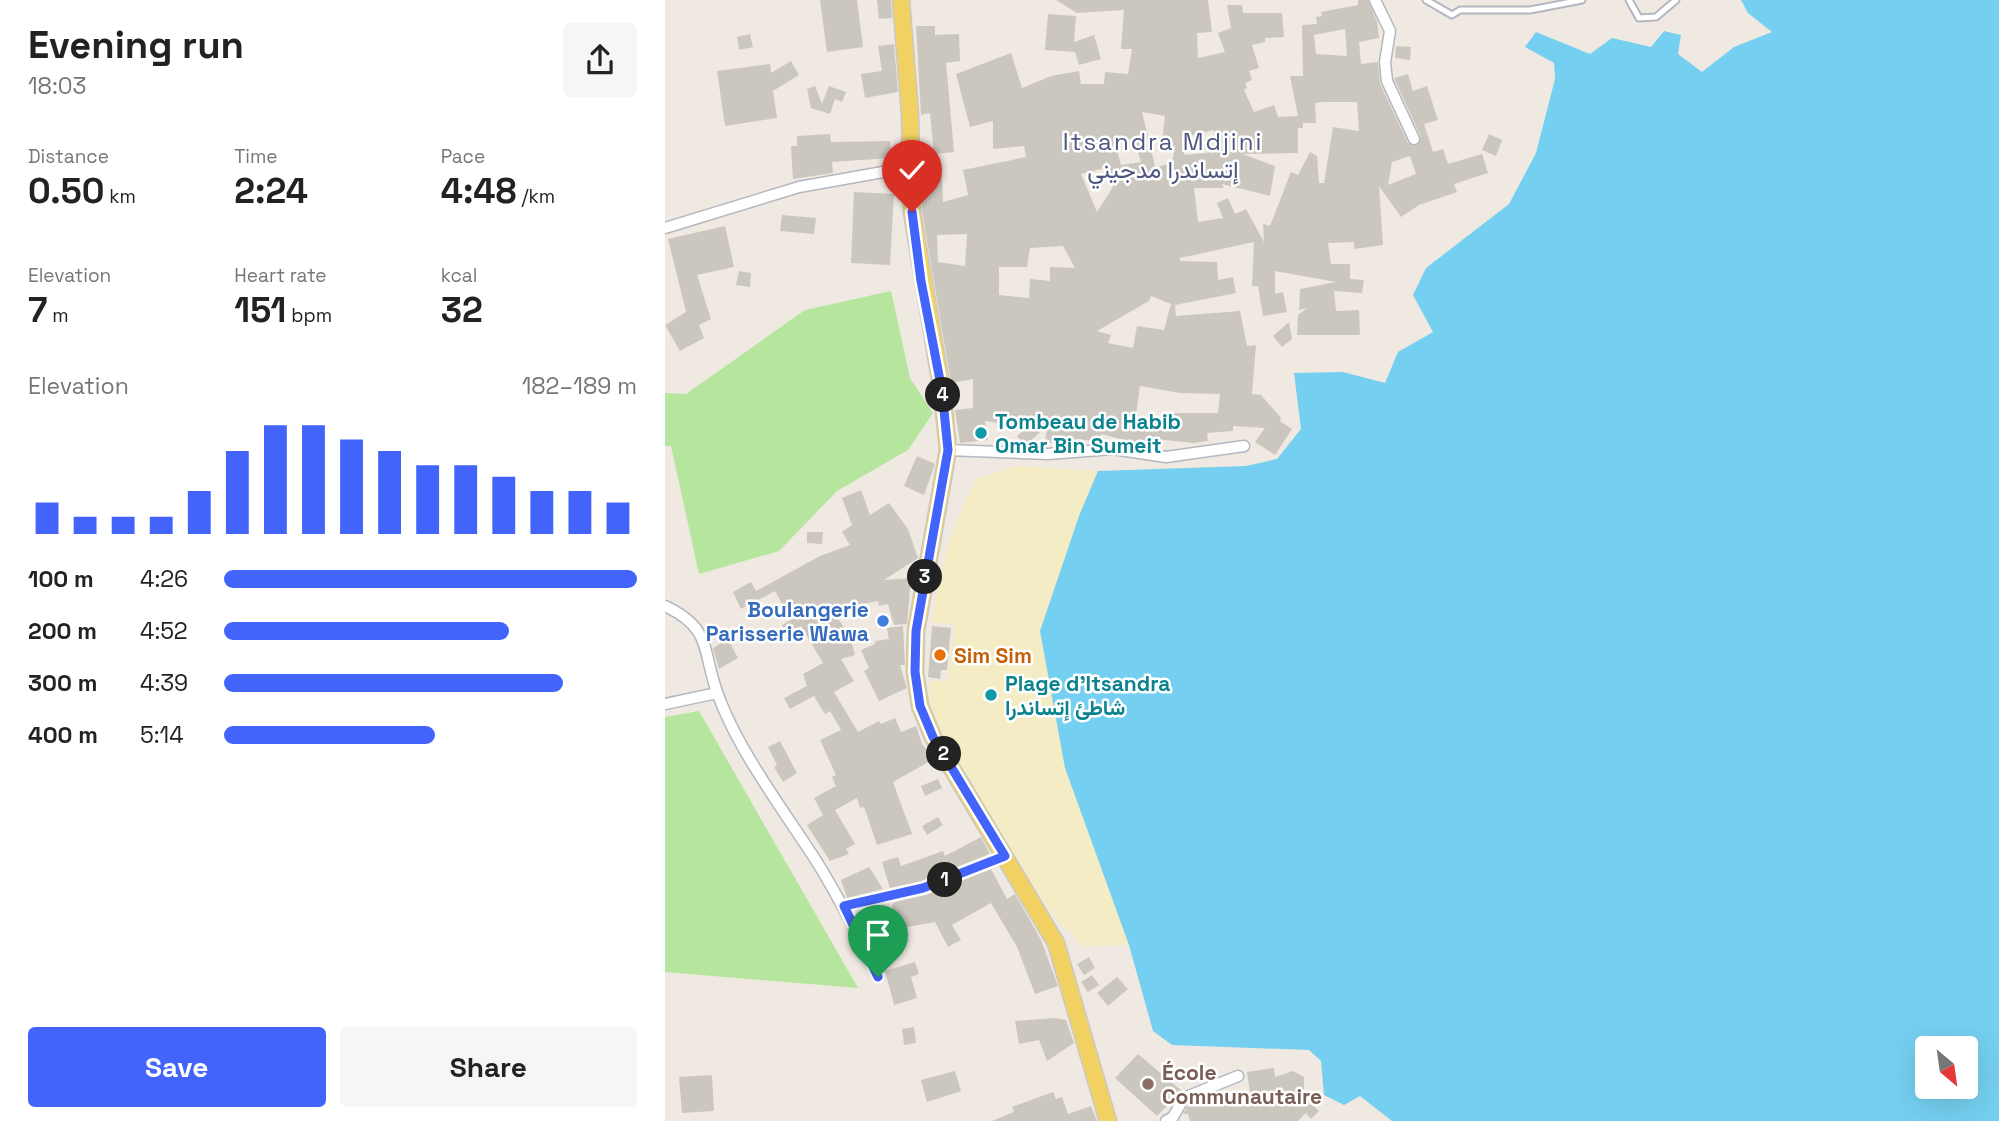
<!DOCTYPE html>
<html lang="en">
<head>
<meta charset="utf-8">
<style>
	body { margin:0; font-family:"Space Grotesk",Vazirmatn,sans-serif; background:#f6f6f6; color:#222; height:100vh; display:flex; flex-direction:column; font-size:26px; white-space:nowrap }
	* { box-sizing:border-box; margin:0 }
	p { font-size:23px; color:#767676 }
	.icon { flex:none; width:38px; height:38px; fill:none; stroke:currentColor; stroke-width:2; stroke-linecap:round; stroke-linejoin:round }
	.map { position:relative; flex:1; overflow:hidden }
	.drawer { display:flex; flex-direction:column; background:#fff; width:665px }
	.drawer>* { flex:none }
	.needle { width:46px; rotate:151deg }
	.controls { position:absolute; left:1250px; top:1036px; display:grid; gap:14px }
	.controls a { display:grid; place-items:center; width:63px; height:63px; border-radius:7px; background:#fff; box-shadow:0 7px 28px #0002; font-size:35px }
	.pin { position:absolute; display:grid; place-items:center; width:60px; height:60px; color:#fff; margin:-72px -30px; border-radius:50% 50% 50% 0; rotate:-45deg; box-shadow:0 0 7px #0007 }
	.pin .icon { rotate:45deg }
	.km { position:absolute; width:35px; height:35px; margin:-18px; border-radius:50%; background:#222; color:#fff; font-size:19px; line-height:35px; text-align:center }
	.round { display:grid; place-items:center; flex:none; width:74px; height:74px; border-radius:7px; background:#f6f6f6 }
	.headline { display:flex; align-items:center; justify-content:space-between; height:119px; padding:0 28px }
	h1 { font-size:38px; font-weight:700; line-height:52px }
	.figures { display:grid; grid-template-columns:repeat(3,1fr); gap:10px; height:119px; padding:7px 28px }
	.figures div { display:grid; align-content:center }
	.figures b { font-size:35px; font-weight:700 }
	.figures small { font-size:19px; font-weight:400 }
	.figures p { font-size:19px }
	.chart { height:196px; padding:14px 28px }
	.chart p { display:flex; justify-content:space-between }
	.chart svg { width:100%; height:126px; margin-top:7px; stroke:#4264fb; stroke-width:6 }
	.cta { display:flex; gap:14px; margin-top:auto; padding:14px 28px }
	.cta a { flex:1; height:80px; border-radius:7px; background:#4264fb; color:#fff; font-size:28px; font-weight:700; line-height:80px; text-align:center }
	.cta a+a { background:#f6f6f6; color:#222 }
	ul { padding:0 28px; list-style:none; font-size:23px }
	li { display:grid; grid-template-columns:112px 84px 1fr; align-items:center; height:52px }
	li i { height:18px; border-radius:9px; background:#4264fb }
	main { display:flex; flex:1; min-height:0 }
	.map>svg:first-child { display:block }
	.green { fill:#b6e59e }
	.sand { fill:#f3ecc5 }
	.water { fill:#75cff0; fill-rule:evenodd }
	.building { fill:#cbc7bf; fill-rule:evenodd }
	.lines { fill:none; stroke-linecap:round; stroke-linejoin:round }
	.lane-casing { stroke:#b4b7c1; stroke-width:9 }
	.street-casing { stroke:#b4b7c1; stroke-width:13 }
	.primary-casing { stroke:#c9c9c9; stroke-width:19 }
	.lane { stroke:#fff; stroke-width:5 }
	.street { stroke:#fff; stroke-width:10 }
	.primary { stroke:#f2d163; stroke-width:16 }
	.route-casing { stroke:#fff; stroke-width:14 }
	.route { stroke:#4264fb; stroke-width:9 }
	.culture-dot { fill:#0f9aa8; stroke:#fff; stroke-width:2.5 }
	.shop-dot { fill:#3f7fe0; stroke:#fff; stroke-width:2.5 }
	.food-dot { fill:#e8710a; stroke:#fff; stroke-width:2.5 }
	.education-dot { fill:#8d6e63; stroke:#fff; stroke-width:2.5 }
	.labels { text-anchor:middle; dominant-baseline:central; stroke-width:5; stroke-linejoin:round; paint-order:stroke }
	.culture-label { font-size:21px; font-weight:bold; fill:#0d838f; stroke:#fff; text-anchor:start }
	.shop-label { font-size:21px; font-weight:bold; fill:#366cbe; stroke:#fff; text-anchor:end }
	.food-label { font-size:21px; font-weight:bold; fill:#c56008; stroke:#fff; text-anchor:start }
	.education-label { font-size:21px; font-weight:bold; fill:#785e54; stroke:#fff; text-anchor:start }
	.quarter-label { font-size:24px; letter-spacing:2px; fill:#4d5680; stroke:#fff }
</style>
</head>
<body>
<main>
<section class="drawer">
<div class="headline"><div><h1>Evening run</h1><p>18:03</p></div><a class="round"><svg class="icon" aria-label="share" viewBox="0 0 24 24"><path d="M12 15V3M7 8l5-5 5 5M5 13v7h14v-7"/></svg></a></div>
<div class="figures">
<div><p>Distance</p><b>0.50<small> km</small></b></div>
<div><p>Time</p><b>2:24</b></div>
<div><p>Pace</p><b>4:48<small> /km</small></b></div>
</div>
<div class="figures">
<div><p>Elevation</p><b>7<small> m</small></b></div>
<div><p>Heart rate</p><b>151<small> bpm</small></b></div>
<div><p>kcal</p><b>32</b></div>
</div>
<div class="chart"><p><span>Elevation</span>182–189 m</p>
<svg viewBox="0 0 160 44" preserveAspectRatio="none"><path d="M5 44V33M15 44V38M25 44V38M35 44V38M45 44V29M55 44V15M65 44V6M75 44V6M85 44V11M95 44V15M105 44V20M115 44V20M125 44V24M135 44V29M145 44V29M155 44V33"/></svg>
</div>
<ul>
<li><b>100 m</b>4:26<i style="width:100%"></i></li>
<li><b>200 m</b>4:52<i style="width:69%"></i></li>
<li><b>300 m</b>4:39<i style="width:82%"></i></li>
<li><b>400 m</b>5:14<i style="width:51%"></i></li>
</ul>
<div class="cta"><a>Save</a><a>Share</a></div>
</section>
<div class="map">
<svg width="1334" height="1121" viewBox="0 0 1334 1121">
	<rect width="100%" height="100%" fill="#efe9e1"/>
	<path class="green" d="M226,291L245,378L268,413L243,450L172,491L114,551L34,574L6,446H0V393L21,394L140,310Z
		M34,711L193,988L0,972V717Z"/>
	<path class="sand" d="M352,466L433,471L414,516L375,631L400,768L464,945L419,946L390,918L364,881L276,740L263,709L265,681H283L290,625L267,622C274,571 287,525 311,479Z"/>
	<path class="water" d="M1076,0H1334V1121H727L695,1096L679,1105L659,1095L656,1061L644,1050L507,1045L488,1031L464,945L400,768L375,631L414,516L433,471L581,466L612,459L636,429L629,373L678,372L720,383L733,352L768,332L748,295L761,268L844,204L871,153L890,79L889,63L860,47L871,32L925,54L947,38L986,47L999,31L1016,35L1013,54L1037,72L1069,47L1107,32L1083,13ZM1262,1048H1300V1087H1262Z"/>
	<path class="building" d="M155,0H192L198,47L162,52Z
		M212,0H226L227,18L214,19Z
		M391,0H543L547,32L532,33L533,58L560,52L553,33L566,28L562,5H577L578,13H617L619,37L600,38V42L587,45L594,68L584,71L587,80L580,83L582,88L579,90L589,112L609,105L613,117L633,116L625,76H638L637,25L652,24L651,17L657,16L656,12L693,5V0H703L712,21L714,38L694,42L696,64L713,62L715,84L743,143L751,146L756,137L729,78L743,74L748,91L762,86L773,120L759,124L768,152L778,149L783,164L817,154L823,173L789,184L792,192L754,205L736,217L714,186L718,245L689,249V242L663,243L666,264H685V279L699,280L697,293L669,291L671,311L694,310L695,335H632L633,315L642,308L634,310L635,289L671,282L610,271V294L618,292L622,312L598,316L593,286H587L589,242L515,258V261L552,262L553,280L568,277L571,293L510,305L511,316L575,311L582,346L591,345L587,394L596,395L616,418L615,421L627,429L610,455L590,442L600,428L568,426V431L542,433L543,441L528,443L491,439L490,443L476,440L475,444L436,434L434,442L413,439L412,444L404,445L380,442L383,424L361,446L352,436L363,427L320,421L323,440L295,443L290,410L308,408V379L286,383L257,211V177L277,176L278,202L303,195L298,170L361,157L359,146L328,149V121L305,127L291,74L346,53L357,88L386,76L414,71L416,84H439L440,72L463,74L467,49H456L459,10L412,13ZM680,29L682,56L651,54L649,35ZM658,102H692L694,131L668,127L659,183H654L652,156L645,152L633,175L626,172L605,226L598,224L599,242L581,209L570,214L563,198L552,203L558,218L533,222L529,188H559L557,184L605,196L610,166L578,154L633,153V128H638V123H651L650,103ZM477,112L500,116L497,143L510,146L507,163L495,166L493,178ZM549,130L550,152L519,155L524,136ZM469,138L476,162L456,165L450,143ZM745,156L751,174L723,185L727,162ZM444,167L448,187L432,212L416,174ZM302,234L300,266L273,262L272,235ZM398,246L410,268L385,267V281L365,279L364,298L334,295V267H362L365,248ZM486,296L506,304L499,330L472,326L468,348L443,343L446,335L432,331L484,301ZM475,386L515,393L555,394L553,413H501L500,422L471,415Z
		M383,14L411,16L409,42L429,35L436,59L414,65L410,52L380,50Z
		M251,26H270V35L294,34L295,61L281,63L289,152L269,154L265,113L256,115Z
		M85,34L88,47L74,50L72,37Z
		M229,44L233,92L200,98L196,74L217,71L213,46Z
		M731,46L746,47L745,60L730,58Z
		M126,61L134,75L108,91L112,118L60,126L52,71L105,64L106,73Z
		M150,86L157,104L164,86L181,92L177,102L170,99L165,114L146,108L142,89Z
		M165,134L166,142L225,141L226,158L167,162L168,173L128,179L126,146H132V136Z
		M824,134L837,140L831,156L817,150Z
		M189,192L229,194L225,265L186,263Z
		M117,215L151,218L149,234L115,231Z
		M60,226L69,267L32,275L46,319L34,325L39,338L15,351L0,325L21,312L3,239Z
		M74,271L86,273L85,287L71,285Z
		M624,322L627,339L617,347L608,336Z
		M252,456L270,464L259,495L239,486Z
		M196,490L205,515L224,503L243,529L253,558L219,580L246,578L242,624L229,625L223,604L214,606L213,601L167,610L185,636L190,655L176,659L189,681L169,692L193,732L214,721L216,724L230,718L236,732L251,726L257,744L269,759L228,782L247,834L212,845L199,807L195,808L192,798L170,810L190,844L181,849L184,854L165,861L142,825L158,815L149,798L171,786L167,777L171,775L155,740L176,730L165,711L160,714L149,696L125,709L119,698L142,686L138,674L158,663L136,626L122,634L117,625L126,620L110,591L76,609L68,592L86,582L91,591L155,556L185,545L177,532L187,525L177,498Z
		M142,532H158L157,544L142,543Z
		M238,626L240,665H235L242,688L214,701L199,671L204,668L196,650L210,644V641L224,639L222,628Z
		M267,626L286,628L282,670H276L275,679L263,677Z
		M63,639L73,658L54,669L48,648Z
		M115,741L132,773L118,782L109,767L112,765L103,747Z
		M273,779L277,788L260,796L256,786Z
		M273,817L278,825L262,835L257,826Z
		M316,837L325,854L256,881L225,888L217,862L233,857L236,866L278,851L280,856Z
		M204,867L218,889L182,898L176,880Z
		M326,869L342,899L350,894L365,920L376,940L393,986L370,994L352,947L326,903L287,925L296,940L283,947L270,922L232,929L227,905L230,902L261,895Z
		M221,942L230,954L218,962L209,951Z
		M424,957L430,968L419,975L412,964Z
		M250,962L254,974L246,977L252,998L229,1005L220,971Z
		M427,975L434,985L423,992L416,982Z
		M452,977L463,989L443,1006L432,993Z
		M390,1018L401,1020L409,1043L382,1061L374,1040L354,1044L350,1021Z
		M249,1027L251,1043L239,1045L237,1029Z
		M473,1054L517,1091L492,1116L450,1078Z
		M609,1068L610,1077L628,1071L639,1077V1096L654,1111L646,1119L641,1113L633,1121H525L523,1114H518L524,1104L559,1092L560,1102L580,1104L581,1093H585L582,1072Z
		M290,1071L296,1091L262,1102L256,1080Z
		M47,1075L49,1111L17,1113L14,1077Z
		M388,1092L391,1099L397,1097L403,1114L426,1106L432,1121H327L349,1112L347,1107Z"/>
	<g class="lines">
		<defs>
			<path id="lane" d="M761,0L787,15L795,10H865L917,0
				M964,0L974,18L991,17L1011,0"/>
			<path id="street" d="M710,0L725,31L720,62L722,81L749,139
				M0,228L134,187L246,167
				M283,450L383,454L448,449L501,457L579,446
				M0,606C47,628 37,650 52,692C72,749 117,808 150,859C174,897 193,936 213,977
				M0,704L52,693
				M179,906L258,888L340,856
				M501,1121L508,1117L519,1098L573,1076"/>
			<path id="primary" d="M236,0L245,114L247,212L277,391L283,450L251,631L250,672L255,706L268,737L391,943L443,1121"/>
		</defs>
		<use href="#lane" class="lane-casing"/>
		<use href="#street" class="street-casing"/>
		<use href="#primary" class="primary-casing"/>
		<use href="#lane" class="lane"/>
		<use href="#street" class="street"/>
		<use href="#primary" class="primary"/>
	</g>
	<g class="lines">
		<defs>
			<path id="route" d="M213,977L179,906L258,888L340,856L268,737L255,706L250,672L251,631L283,450L277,391L256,281L247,212"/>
		</defs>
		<use href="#route" class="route-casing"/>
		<use href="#route" class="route"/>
	</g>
	<g class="culture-dot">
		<circle cx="316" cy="433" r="7"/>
		<circle cx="326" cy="695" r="7"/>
	</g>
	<circle class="shop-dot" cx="218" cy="621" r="7"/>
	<circle class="food-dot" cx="275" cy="655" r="7"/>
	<circle class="education-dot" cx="483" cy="1084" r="7"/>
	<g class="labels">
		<g class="culture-label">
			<text x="330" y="421">Tombeau de Habib<tspan x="330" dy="24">Omar Bin Sumeit</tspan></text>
			<text x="340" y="683">Plage d'Itsandra<tspan x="340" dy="24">شاطئ إتساندرا</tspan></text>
		</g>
		<g class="shop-label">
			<text x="204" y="609">Boulangerie<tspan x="204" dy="24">Parisserie Wawa</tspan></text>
		</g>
		<g class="food-label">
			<text x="289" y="655">Sim Sim</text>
		</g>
		<g class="education-label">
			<text x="497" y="1072">École<tspan x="497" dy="24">Communautaire</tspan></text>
		</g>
		<g class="quarter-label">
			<text x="498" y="141">Itsandra Mdjini<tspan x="498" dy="28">إتساندرا مدجيني</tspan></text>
		</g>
	</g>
</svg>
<div class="controls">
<a><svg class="needle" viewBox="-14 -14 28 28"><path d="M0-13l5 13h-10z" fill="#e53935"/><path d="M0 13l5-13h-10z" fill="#767676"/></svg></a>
</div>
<div class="pin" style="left:213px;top:977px;background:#1e9e55"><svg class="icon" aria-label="arrive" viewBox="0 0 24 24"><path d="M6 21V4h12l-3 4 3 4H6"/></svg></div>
<div class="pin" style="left:247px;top:212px;background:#d93025"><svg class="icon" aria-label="check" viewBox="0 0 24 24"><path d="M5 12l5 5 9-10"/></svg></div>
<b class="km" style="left:280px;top:880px">1</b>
<b class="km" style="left:279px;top:754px">2</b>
<b class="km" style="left:260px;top:577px">3</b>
<b class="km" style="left:278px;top:395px">4</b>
</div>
</main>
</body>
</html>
